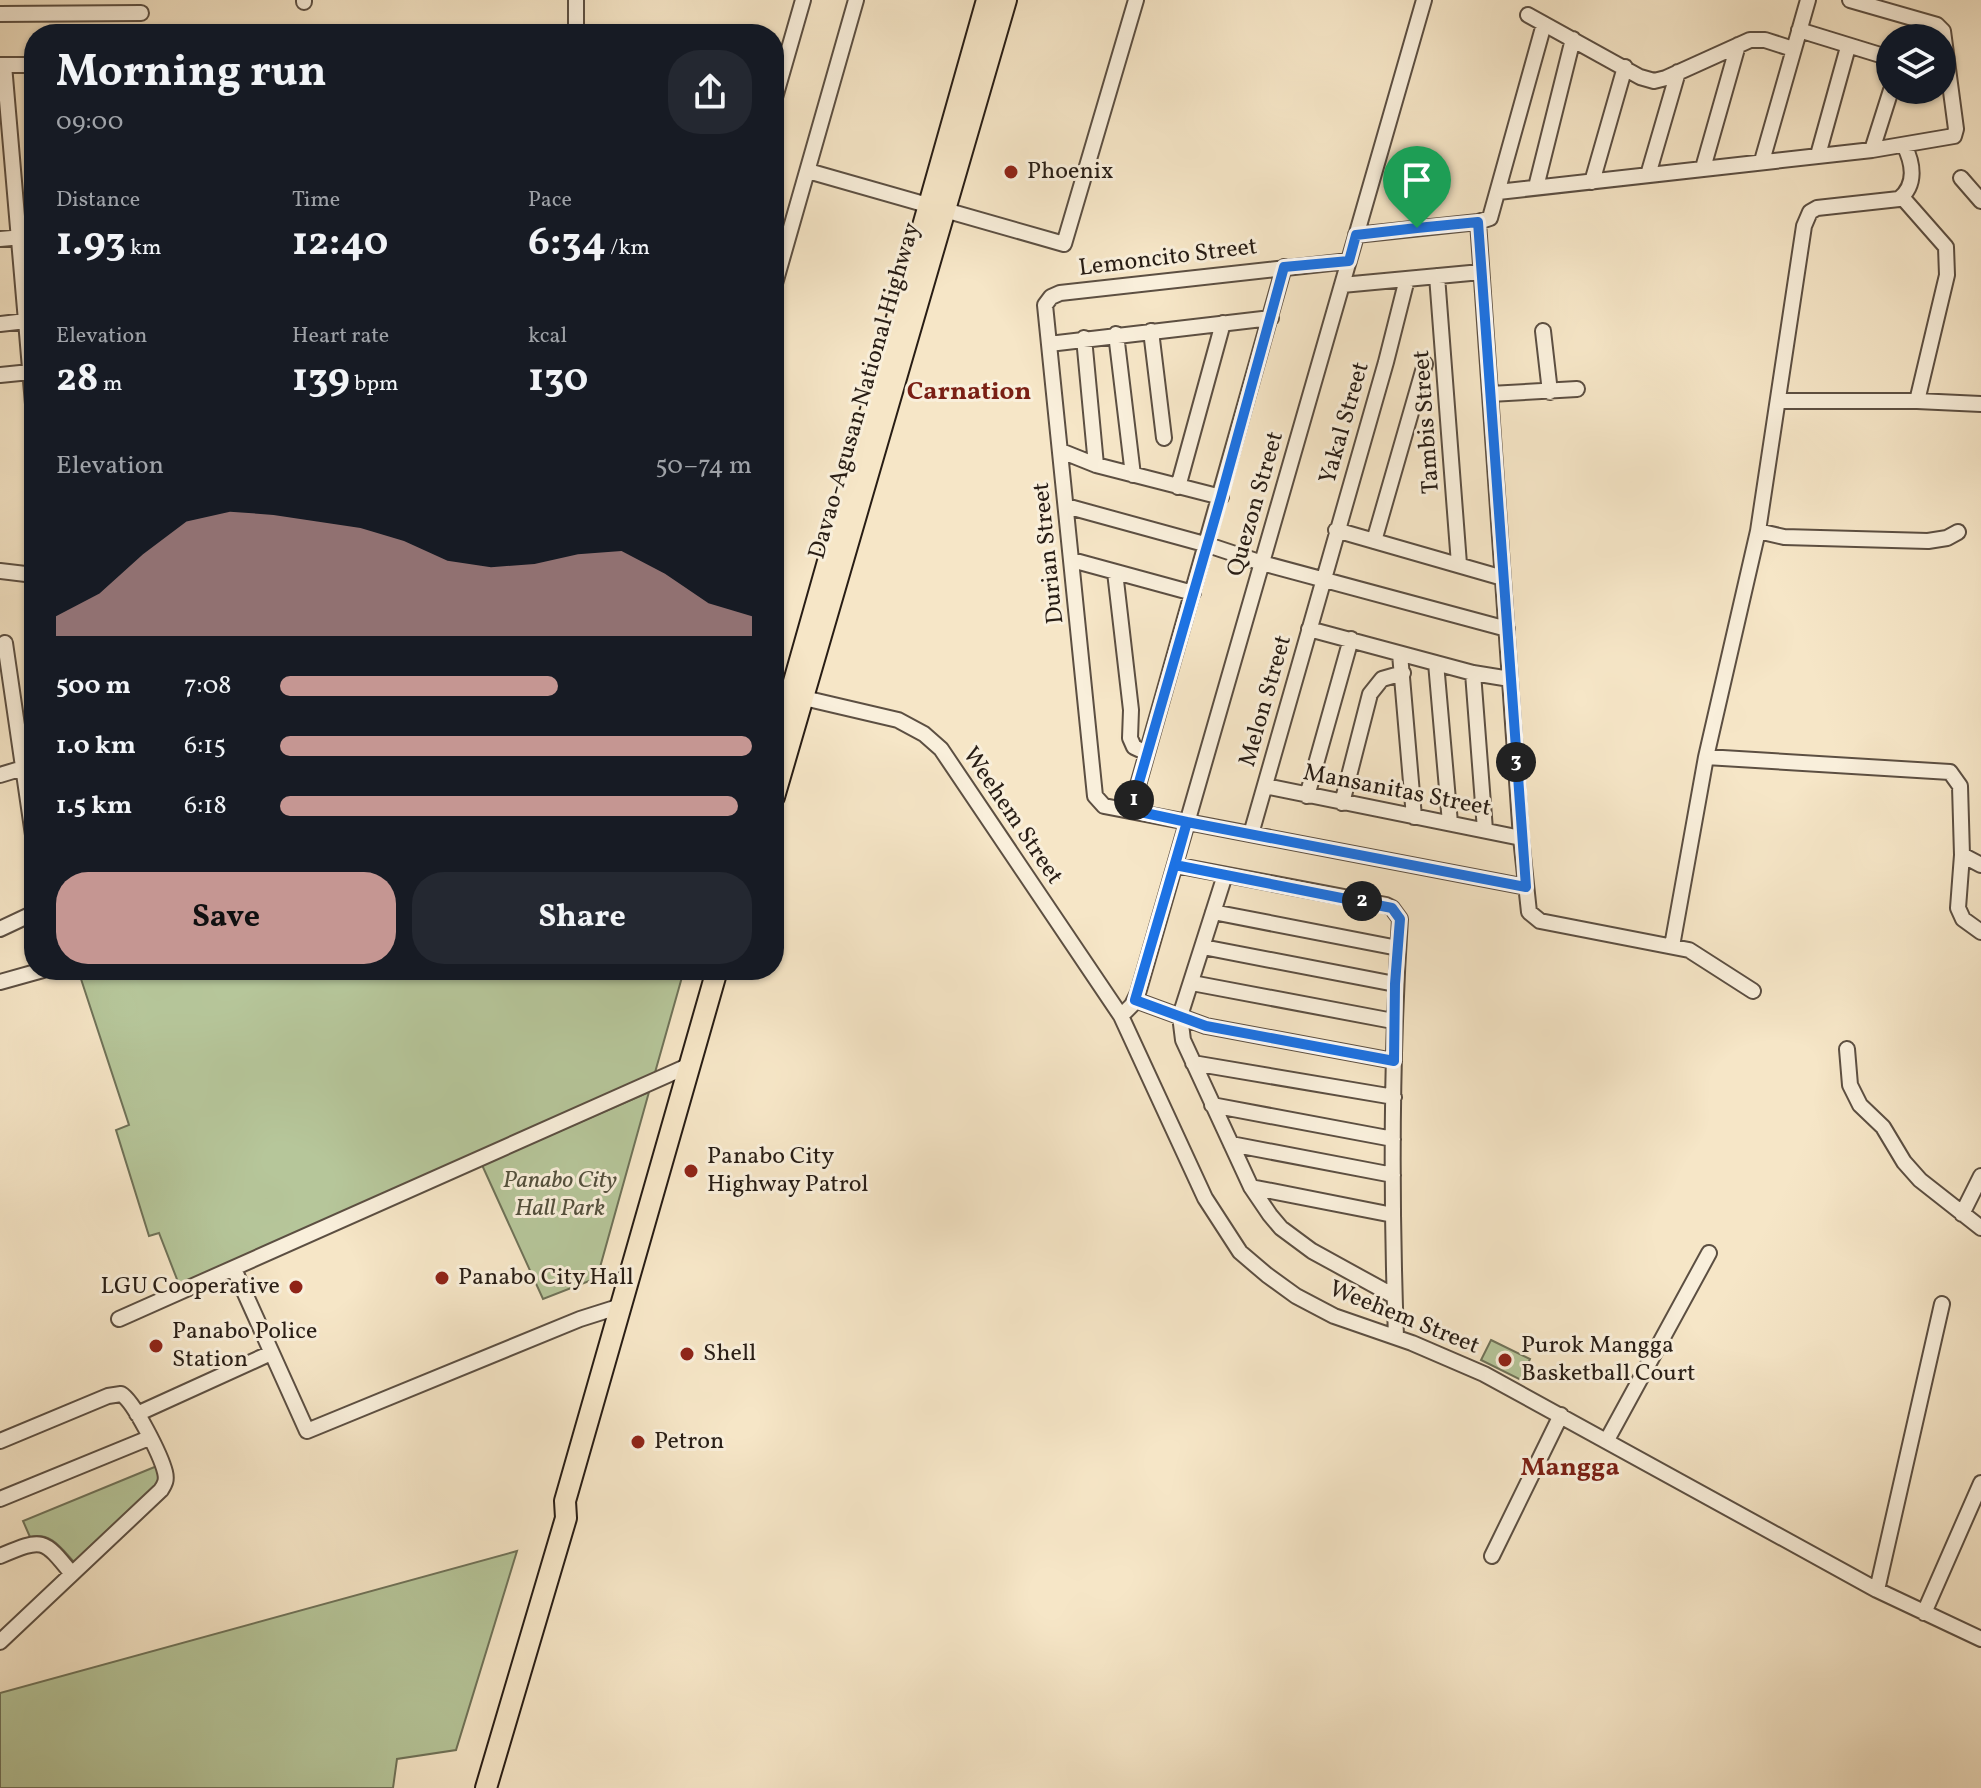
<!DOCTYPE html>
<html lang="en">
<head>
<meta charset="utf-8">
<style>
	body { margin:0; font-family:Vollkorn,serif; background:#242831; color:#f1f3f6; height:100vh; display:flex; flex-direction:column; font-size:30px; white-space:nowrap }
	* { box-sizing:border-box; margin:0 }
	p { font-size:26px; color:#9ea1a6 }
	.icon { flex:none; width:44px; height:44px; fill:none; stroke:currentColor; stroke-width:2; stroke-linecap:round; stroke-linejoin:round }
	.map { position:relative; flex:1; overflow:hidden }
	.details { position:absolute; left:24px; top:24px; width:760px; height:956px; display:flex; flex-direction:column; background:#171b24; border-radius:32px; box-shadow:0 2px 6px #0004 }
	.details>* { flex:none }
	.buttons { position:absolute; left:1876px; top:24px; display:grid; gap:16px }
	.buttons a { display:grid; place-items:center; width:80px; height:80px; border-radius:50%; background:#171b24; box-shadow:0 2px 6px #0004; font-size:40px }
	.pin { position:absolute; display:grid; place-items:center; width:68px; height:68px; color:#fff; margin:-82px -34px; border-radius:50% 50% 50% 0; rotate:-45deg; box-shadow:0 0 8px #0007 }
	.pin .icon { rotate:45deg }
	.km { position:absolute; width:40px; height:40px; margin:-20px; border-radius:50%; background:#222; color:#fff; font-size:22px; line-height:40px; text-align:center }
	.round { display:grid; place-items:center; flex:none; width:84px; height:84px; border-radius:32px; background:#242831 }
	.summary { display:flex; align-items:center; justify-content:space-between; height:136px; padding:0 32px }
	h1 { font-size:44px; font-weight:700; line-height:60px }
	.metrics { display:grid; grid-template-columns:repeat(3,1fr); gap:12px; height:136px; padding:8px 32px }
	.metrics div { display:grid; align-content:center }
	.metrics b { font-size:40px; font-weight:700 }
	.metrics small { font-size:22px; font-weight:400 }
	.metrics p { font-size:22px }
	.chart { height:224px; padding:16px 32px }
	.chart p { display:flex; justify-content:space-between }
	.chart svg { width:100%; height:144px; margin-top:8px; fill:#c59692; opacity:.7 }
	.cta { display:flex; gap:16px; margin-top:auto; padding:16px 32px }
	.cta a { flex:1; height:92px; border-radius:32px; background:#c59692; color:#111; font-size:32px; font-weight:700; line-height:92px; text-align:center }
	.cta a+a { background:#242831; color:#f1f3f6 }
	ul { padding:0 32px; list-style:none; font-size:26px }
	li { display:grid; grid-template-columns:128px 96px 1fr; align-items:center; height:60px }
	li i { height:20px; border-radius:10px; background:#c59692 }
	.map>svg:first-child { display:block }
	.green { fill:#b6c69a; stroke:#6f7258; stroke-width:2 }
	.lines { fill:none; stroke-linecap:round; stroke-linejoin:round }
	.minor-casing { stroke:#5c4f42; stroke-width:18 }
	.highway-casing { stroke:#281d15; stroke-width:24 }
	.minor { stroke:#f9efdb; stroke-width:14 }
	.highway { stroke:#f6e6c7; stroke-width:20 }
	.route-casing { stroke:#fff; stroke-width:16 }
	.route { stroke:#1a73e8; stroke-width:10 }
	.poi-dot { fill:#8f2418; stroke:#f9efdb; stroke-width:3 }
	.labels { text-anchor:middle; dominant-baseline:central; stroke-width:6; stroke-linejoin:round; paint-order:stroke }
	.poi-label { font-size:24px; fill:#281d15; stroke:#f9efdb; text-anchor:start }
	.street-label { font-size:24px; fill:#281d15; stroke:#f9efdb }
	.park-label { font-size:24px; font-style:italic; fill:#53503d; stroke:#f9efdb }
	.neighbourhood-label { font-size:26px; font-weight:bold; fill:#7a1f14; stroke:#f9efdb }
</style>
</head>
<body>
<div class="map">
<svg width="1981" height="1788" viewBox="0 0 1981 1788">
	<rect width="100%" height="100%" fill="#f6e6c7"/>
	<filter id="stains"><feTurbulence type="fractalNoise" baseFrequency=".0025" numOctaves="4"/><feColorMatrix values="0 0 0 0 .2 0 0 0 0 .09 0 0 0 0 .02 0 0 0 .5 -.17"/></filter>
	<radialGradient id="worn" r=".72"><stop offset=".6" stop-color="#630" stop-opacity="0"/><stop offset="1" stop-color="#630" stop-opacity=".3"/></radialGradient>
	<path class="green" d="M113,970H684L654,1076L180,1287L159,1233L149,1236L116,1130L129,1125L81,979Z
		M649,1092L597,1278L543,1299L482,1165Z
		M1491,1340L1530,1359L1521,1380L1481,1360Z
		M157,1466L159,1482L74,1562C61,1548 51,1532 30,1537L23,1521Z
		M517,1551L456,1750L397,1759L393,1788H0V1693Z"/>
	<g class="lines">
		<defs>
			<path id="minor" d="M304,0V2
				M0,14L141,13
				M1528,15L1640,77L1654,81L1666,78L1750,40H1765L1793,49
				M1799,30L1890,58
				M576,34V0
				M0,65H34
				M4,65L26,321
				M774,101L803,0
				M1872,150L1891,90
				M1818,155L1848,47
				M1762,161L1808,0
				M1703,168L1738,45
				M808,171L1064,244L1136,0
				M1648,175L1678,72
				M1961,178L1981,201
				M1592,182L1625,67
				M1536,187L1573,39
				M1498,192L1872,150L1954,136L1956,129L1943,31L1937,25L1850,0
				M1902,197L1946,247L1947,275L1917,401
				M1478,222L1521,838L1529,912L1540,921L1689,950L1753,991
				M1356,235L1478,222L1490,218L1544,24
				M0,239L34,236
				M1349,261L1060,293L1051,297L1045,305L1095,796L1104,806L1526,887
				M1437,276L1459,564
				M1342,285L1481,272
				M774,287L856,0
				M0,324L26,321L34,416
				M1151,331L1164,438
				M1543,331L1550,392
				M1116,334L1133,475
				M1084,338L1096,465
				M1049,344L1271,318
				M0,375L30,372
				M1490,394L1577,389
				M1778,401H1917L1981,404
				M1061,451L1096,465L1221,497
				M1178,487L1223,323
				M1066,506L1208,545L1262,563L1507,629
				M1336,530L1503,578
				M1758,531L1784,537L1928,541L1947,538L1958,532
				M1374,541L1425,364
				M1072,560L1193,593
				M0,571L34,575
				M1115,572L1131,710L1130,738L1134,747L1147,753
				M1309,629L1473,673L1510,679
				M5,643L34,842
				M1400,654L1414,817
				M1436,663L1450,823
				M1473,673L1485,830
				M774,691L898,720L924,734L941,749L1121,1016L1205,1198L1240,1252L1267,1275L1296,1296L1334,1316L1412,1343L1484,1374L1877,1590L1981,1639
				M1706,757L1950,772L1960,786L1962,855L1958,908L1963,919L1981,932
				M0,775L23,768
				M1265,786L1521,838
				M1307,796L1351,639
				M1342,803L1370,694L1382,679L1403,673
				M1131,810L1284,267
				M1251,834L1386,362L1407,279
				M1962,855L1981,865
				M1175,865L1386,905L1392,908L1400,919C1391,1058 1391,1198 1396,1337
				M1225,875L1180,1016L1183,1040L1251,1187L1270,1215L1281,1228L1312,1251L1394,1296
				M1213,912L1398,948
				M0,929L34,913
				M1672,946L1706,757L1758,531L1804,226L1810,212L1817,208L1899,199C1917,185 1913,163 1904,145
				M1203,947L1395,984
				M0,982L43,970
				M1192,983L1393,1021
				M1135,1000L1206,1026L1394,1061
				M1121,1016L1132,1005L1138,993L1424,0
				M1847,1049L1850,1085L1860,1105L1883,1127L1904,1162L1920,1180L1981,1228
				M1193,1063L1394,1097
				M1212,1105L1393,1139
				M1231,1144L1393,1175
				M1251,1187L1393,1215
				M1962,1214L1981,1176
				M234,1269L307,1431L580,1319L621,1306
				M119,1319L690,1065
				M137,1414L271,1353
				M1607,1440L1709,1253
				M0,1441L108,1396L121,1394C134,1401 161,1456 165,1472C167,1480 165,1484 161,1490L0,1642
				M0,1499L149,1438
				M0,1556C43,1538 43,1538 72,1574
				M1492,1556L1561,1415
				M1877,1590L1942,1304
				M1924,1613L1981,1483"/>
			<path id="highway" d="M780,731L987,0
				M774,797L1006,0
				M486,1788L566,1518L565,1501L717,970"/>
		</defs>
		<use href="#minor" class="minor-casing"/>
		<use href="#highway" class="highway-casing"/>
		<use href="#minor" class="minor"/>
		<use href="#highway" class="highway"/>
	</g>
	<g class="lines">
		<defs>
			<path id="route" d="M1417,228L1356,235L1349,261L1284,267L1221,497L1131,810L1187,822L1135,1000L1206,1026L1394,1061L1395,984L1400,919L1392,908L1175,865L1187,822L1526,887L1478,222L1417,228"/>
		</defs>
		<use href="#route" class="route-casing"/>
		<use href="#route" class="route"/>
	</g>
	<g class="poi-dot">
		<circle cx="1011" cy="172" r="8"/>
		<circle cx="691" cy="1171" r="8"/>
		<circle cx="442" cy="1278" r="8"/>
		<circle cx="296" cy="1287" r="8"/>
		<circle cx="156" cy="1346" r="8"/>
		<circle cx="687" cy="1354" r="8"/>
		<circle cx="1505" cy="1360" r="8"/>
		<circle cx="638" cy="1442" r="8"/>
	</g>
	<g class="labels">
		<g class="poi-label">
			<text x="1027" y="172">Phoenix</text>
			<text x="707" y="1157">Panabo City<tspan x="707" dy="28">Highway Patrol</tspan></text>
			<text x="458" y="1278">Panabo City Hall</text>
			<text x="280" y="1287" text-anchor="end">LGU Cooperative</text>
			<text x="172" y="1332">Panabo Police<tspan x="172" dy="28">Station</tspan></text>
			<text x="1521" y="1346">Purok Mangga<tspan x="1521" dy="28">Basketball Court</tspan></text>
			<text x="703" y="1354">Shell</text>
			<text x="654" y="1442">Petron</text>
		</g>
		<g class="street-label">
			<text transform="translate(1168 258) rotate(-7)">Lemoncito Street</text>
			<text transform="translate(865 391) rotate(-74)">Davao-Agusan National Highway</text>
			<text transform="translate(1427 422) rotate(-94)">Tambis Street</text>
			<text transform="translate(1345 423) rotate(-74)">Yakal Street</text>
			<text transform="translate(1256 504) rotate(-74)">Quezon Street</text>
			<text transform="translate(1049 553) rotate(-96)">Durian Street</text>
			<text transform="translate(1266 701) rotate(-74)">Melon Street</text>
			<text transform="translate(1397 791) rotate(11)">Mansanitas Street</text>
			<text transform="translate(1012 816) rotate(56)">Weehem Street</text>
			<text transform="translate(1404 1318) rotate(22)">Weehem Street</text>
		</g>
		<g class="park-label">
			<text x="560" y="1181">Panabo City<tspan x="560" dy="28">Hall Park</tspan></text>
		</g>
		<g class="neighbourhood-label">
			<text x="969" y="392">Carnation</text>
			<text x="1570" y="1468">Mangga</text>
		</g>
	</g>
	<rect width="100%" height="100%" filter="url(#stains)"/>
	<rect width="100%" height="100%" fill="url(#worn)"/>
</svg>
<div class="buttons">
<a><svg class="icon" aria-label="layers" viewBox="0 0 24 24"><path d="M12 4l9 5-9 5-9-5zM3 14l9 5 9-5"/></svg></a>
</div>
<div class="pin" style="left:1417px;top:228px;background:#1e9e55"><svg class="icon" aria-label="arrive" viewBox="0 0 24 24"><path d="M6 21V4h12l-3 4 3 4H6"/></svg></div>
<b class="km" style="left:1134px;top:800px">1</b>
<b class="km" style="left:1362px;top:901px">2</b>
<b class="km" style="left:1516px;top:762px">3</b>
<section class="details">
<div class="summary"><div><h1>Morning run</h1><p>09:00</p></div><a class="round"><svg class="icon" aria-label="share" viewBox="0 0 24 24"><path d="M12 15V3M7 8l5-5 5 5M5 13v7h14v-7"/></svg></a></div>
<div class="metrics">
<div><p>Distance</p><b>1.93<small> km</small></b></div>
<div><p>Time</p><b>12:40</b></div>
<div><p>Pace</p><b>6:34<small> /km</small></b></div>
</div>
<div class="metrics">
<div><p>Elevation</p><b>28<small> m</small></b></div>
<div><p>Heart rate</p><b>139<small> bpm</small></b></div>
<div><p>kcal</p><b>130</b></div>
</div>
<div class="chart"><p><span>Elevation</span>50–74 m</p>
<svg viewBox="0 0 160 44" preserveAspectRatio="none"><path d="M0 44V38L10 31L20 19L30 9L40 6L50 7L60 9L70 11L80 15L90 21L100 23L110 22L120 19L130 18L140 25L150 34L160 38V44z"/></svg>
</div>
<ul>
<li><b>500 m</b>7:08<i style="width:59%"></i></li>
<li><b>1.0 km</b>6:15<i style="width:100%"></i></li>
<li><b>1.5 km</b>6:18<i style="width:97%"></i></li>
</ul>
<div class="cta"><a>Save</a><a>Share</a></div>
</section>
</div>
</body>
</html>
